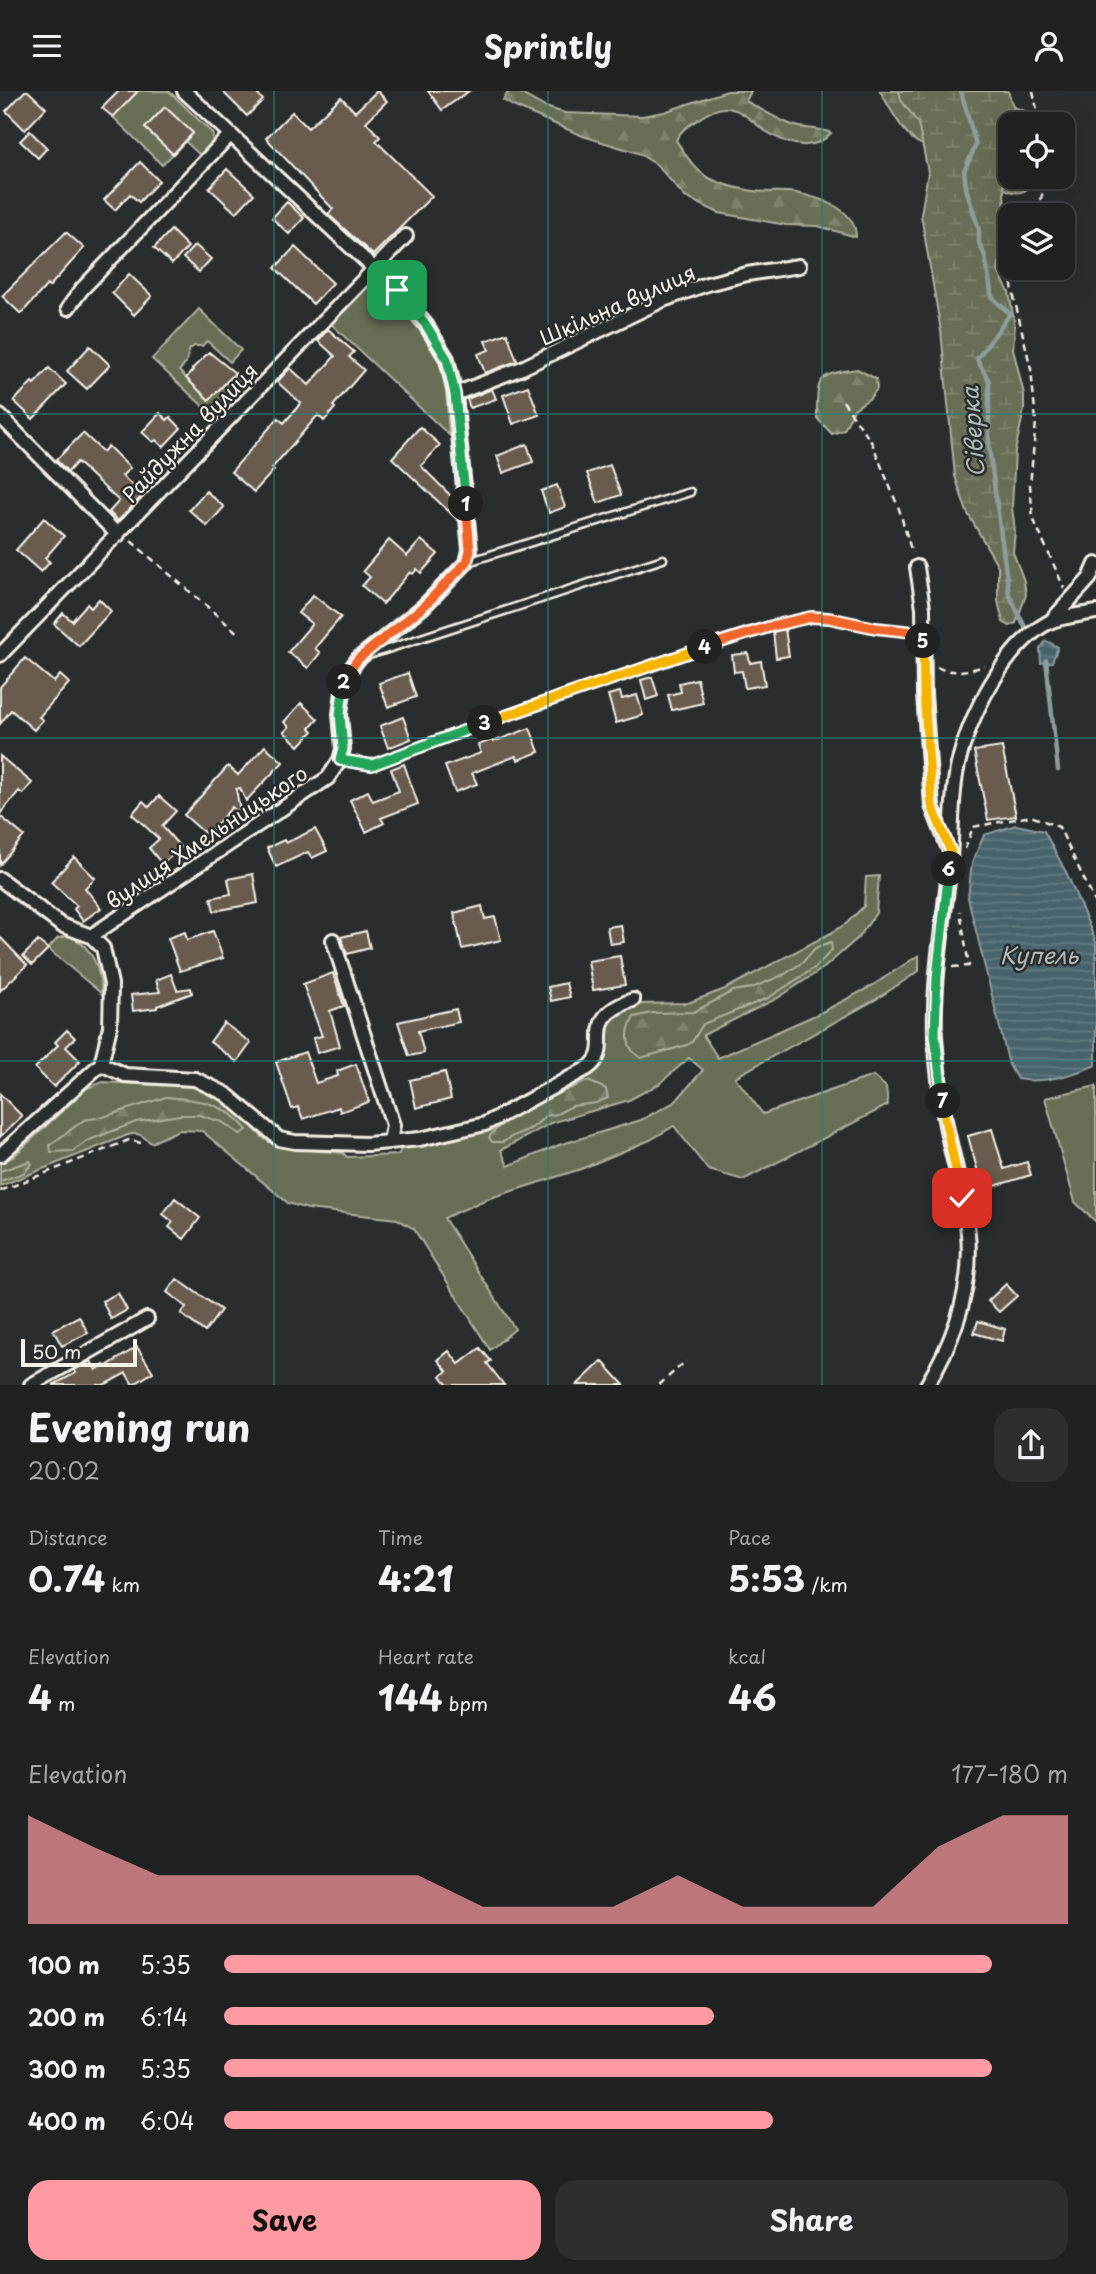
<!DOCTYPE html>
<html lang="en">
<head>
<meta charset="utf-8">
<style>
	body { margin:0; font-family:"Playpen Sans",sans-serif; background:#2d2f2f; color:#f1f3f6; height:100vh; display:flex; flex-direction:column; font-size:26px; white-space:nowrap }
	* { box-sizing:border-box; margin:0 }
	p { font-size:23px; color:#a2a4a5 }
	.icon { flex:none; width:38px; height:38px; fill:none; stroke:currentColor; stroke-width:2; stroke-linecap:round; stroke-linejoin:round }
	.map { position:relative; height:1294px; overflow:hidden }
	.side { display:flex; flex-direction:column; background:#202222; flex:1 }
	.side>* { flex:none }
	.fabs { position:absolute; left:998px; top:21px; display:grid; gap:14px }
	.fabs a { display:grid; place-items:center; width:77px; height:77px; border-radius:14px; background:#202222; box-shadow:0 7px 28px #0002,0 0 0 2px #3d3f40; font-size:35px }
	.scale { position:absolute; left:21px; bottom:18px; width:116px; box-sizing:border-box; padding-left:7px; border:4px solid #f4f1e8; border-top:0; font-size:19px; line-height:24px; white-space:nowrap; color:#f4f1e8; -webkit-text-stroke:5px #2a2d2e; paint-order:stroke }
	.pin { position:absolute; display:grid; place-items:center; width:60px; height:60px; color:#fff; margin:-30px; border-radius:14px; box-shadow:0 4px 10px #0006 }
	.km { position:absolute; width:35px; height:35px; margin:-18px; border-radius:50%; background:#222; color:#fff; font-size:19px; line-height:35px; text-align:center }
	.round { display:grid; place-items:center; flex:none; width:74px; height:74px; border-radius:21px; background:#2d2f2f }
	.overview { display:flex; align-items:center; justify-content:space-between; height:119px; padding:0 28px }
	h1 { font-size:38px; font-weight:700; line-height:52px }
	.stats { display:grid; grid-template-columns:repeat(3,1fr); gap:10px; height:119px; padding:7px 28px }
	.stats div { display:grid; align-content:center }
	.stats b { font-size:35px; font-weight:700 }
	.stats small { font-size:19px; font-weight:400 }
	.stats p { font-size:19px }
	.chart { height:196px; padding:14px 28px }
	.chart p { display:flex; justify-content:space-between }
	.chart svg { width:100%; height:126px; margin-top:7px; fill:#ff9aa2; opacity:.7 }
	.action { display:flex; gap:14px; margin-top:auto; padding:14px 28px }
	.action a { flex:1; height:80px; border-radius:21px; background:#ff9aa2; color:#111; font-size:28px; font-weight:700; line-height:80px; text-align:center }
	.action a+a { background:#2d2f2f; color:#f1f3f6 }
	ul { padding:0 28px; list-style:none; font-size:23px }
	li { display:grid; grid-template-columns:112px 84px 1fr; align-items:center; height:52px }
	li i { height:18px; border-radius:9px; background:#ff9aa2 }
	header { display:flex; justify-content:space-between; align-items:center; height:91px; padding:0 28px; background:#202222; font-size:32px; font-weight:700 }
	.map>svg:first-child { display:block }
	.green { fill:#686e54; stroke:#aeb09e; stroke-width:2; fill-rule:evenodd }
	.forest { fill:url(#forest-firs); stroke:#aeb09e; stroke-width:2 }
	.wetland { fill:url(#wetland-marsh); stroke:#aeb09e; stroke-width:2 }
	.water { fill:url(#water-rules); stroke:#8d9c9e; stroke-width:2 }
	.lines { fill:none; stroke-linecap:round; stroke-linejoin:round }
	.stream { stroke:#8d9c9e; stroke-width:4.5 }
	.building { fill:#695b50; stroke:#f4f1e8; stroke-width:2 }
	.lane-casing { stroke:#f4f1e8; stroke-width:11 }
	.street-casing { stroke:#f4f1e8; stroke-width:18 }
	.path { stroke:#f4f1e8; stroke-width:2.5; stroke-dasharray:7 5; stroke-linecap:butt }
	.lane { stroke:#2a2d2e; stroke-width:6 }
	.street { stroke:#2a2d2e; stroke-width:12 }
	.split-1-casing { stroke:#fff; stroke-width:14 }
	.split-2-casing { stroke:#fff; stroke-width:14 }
	.split-3-casing { stroke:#fff; stroke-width:14 }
	.split-4-casing { stroke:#fff; stroke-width:14 }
	.split-5-casing { stroke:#fff; stroke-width:14 }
	.split-6-casing { stroke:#fff; stroke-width:14 }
	.split-7-casing { stroke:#fff; stroke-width:14 }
	.split-8-casing { stroke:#fff; stroke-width:14 }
	.split-1 { stroke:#22a559; stroke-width:9 }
	.split-2 { stroke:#f0652b; stroke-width:9 }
	.split-3 { stroke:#22a559; stroke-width:9 }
	.split-4 { stroke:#f5b400; stroke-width:9 }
	.split-5 { stroke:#f0652b; stroke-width:9 }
	.split-6 { stroke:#f5b400; stroke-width:9 }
	.split-7 { stroke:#22a559; stroke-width:9 }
	.split-8 { stroke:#f5b400; stroke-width:9 }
	.grid { fill:none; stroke:#26827a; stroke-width:2; stroke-opacity:0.55 }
	.labels { text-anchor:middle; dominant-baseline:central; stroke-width:5; stroke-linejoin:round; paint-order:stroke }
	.street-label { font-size:21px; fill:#f4f1e8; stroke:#2a2d2e }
	.water-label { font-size:23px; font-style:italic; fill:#afb9b7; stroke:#2a2d2e }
</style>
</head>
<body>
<header><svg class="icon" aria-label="menu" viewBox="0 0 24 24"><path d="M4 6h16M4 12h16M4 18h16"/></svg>Sprintly<svg class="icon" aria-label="person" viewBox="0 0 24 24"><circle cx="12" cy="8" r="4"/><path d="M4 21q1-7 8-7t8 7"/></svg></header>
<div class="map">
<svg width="1096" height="1294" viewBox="0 0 1096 1294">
	<defs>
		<pattern id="forest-firs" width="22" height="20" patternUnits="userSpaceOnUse" patternTransform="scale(1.75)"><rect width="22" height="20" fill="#686e54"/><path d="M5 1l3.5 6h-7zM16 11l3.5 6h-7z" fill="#7e836d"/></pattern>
		<pattern id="wetland-marsh" width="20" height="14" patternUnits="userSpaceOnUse" patternTransform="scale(1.75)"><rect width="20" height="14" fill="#686e54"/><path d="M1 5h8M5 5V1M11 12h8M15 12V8" fill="none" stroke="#7e836d"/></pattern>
		<pattern id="water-rules" width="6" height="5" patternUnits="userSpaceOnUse" patternTransform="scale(1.75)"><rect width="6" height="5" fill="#48646d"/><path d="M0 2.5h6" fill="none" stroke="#637b82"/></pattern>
	</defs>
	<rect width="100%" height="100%" fill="#2a2d2e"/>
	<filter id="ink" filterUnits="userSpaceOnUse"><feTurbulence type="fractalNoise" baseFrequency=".0143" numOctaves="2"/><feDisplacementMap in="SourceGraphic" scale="14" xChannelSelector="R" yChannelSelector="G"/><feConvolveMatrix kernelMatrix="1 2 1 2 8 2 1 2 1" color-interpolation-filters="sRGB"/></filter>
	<g filter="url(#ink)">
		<path class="green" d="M138,0H169L213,43L212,53L201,65L185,50L193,42L165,16L145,37L173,63L162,74L113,26Z
			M371,189L378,190C399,212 430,243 440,273C448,295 447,320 449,344L330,232Z
			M199,218L241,259L230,271L207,250L202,255H194L189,259L186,272L179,280L209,309L235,282L250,296L218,329L152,268Z
			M879,785L876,822L859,846L825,876L778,907L703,944L718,967L820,922L870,896L919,864V880L875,909L735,986L763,1023L873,985L886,996L888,1014L743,1089L708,1079L674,1035L650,1049L581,1078L487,1108L444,1127L515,1238L490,1259L414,1138L397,1128L308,1118L288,1112L202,1040L179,1039L151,1052C143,1045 139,1041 128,1044L0,1095V1072L13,1066L87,997L103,991L193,996L222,1010L246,1029L263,1047L279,1056L343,1062L347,1066L398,1064L402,1057L486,1037L590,981L607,933L619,919L638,913L688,912L725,898L831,842L847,832L864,815L866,786ZM689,967L703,979L675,1011L641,1029L559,1054L508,1075L501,1059L551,1032L629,1009L659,993Z
			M70,845C94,856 100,879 102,903L48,858L58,847Z
			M1096,995V1131L1075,1111L1045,1007Z"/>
		<path class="forest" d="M509,0L518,1L545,16L565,22L642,25L664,21L727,0H751L746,10C761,18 776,28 792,34C806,39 818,36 831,42C813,62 788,54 767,41C754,33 742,17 725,17C717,17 706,23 700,27C690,34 681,38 676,49C685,63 693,77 707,86C718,92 736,97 748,99C764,103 781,99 796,102C820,107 856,117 856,146L818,135L786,134L719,122L685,106L657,74L638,62L583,45L513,15L503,9Z
			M880,0H992L1003,12L1030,22L1044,33H1010V86H1034C1021,127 978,75 960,66C947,59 926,59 914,49C900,37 890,17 880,0Z
			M857,278L876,288L877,298L870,307L854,318L844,339L832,343L817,327C817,286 816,284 857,278Z
			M831,851L832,859L816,876L768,907L703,933L692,951L687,954L641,967C625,958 625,941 634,926L652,922L694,921L733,900L752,897L785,883L803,871L815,857Z
			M588,990L606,998L608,1007L596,1012L572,1015L557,1023L546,1025L532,1037L513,1045L503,1051H492L489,1046C507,1022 560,1002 588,990Z
			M166,1006C200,1009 225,1011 247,1039L240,1043L222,1031L199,1024H180L136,1031L87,1050L73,1060L51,1061L50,1054L84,1029L103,1026Z
			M30,1070L32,1073L24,1082L0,1090V1080Z"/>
		<path class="wetland" d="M899,0H1008L1014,19L1013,32L1010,33V41L1002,61L1005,122L998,180L1009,201L1015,235L1013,258L1024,303V319L1015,360L1012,416L1015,440L1013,461L1024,490L1026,504L1016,532L1010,535L1003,531L998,510V475L967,421L955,385L941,240L921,124L928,81L918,32L901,9Z"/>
		<path class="water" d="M1046,550L1058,556L1052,571L1041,572L1040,558Z
			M1016,734L1044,740L1067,783L1096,851V974C1072,984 1042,993 1017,988L1009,974L968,807L972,772L984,744Z"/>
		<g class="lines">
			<path class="stream" d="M961,0L976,54L964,80L966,97L979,139V152L985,165L992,206L1010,223L977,268L989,290V356L1009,503L1025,536
				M1046,569L1058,679"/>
		</g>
		<path class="building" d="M25,0H28L46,17L25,39L6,20Z
			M119,0H138L113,26L102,17Z
			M222,0H254L263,9L247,25Z
			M377,0L387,10L366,31L380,46L376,50L432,105L373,164L328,123L333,118L266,47L292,21L308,37L341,6L355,21Z
			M428,0H469L442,19Z
			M165,16L193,42L173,63L145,37Z
			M30,40L47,57L38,67L20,50Z
			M140,71L159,90L139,111L130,103L115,119L104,109Z
			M227,78L254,103L236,122L209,97Z
			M287,111L304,127L289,143L272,127Z
			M171,139L188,156L172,173L154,157Z
			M66,141L84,157L49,196L47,194L21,223L2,205Z
			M195,154L211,168L199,181L183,167Z
			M295,156L333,192L313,213L275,177Z
			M129,183L152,205L134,224L112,202Z
			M328,238L354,261L349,266L364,279L333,315L335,317L324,330L318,324L272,377L274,379L254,401L231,381L278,327L284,332L301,312L277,291L290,277L309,294L335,265L318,250Z
			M507,242L517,270L485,282L478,263L489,259L485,250Z
			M90,255L110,274L87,298L67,280Z
			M209,261L235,282L209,309L186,287L193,279L192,278Z
			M49,277L66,293L33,328L14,310L32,291L34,293Z
			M528,295L539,324L513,333L503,304Z
			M492,298L496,308L470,317L467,308Z
			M160,322L167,329L170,326L181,337L163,356L156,349L153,351L142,341Z
			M420,336L440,354L421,375L455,409L458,429L392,367Z
			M83,342L103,361L108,355L130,377L122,385L143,404L118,430L109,421L119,410L77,371L68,381L56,369Z
			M527,353L533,371L503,382L497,365Z
			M610,374L621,404L598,412L587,382Z
			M557,394L565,416L549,422L541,400Z
			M206,400L224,416L207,435L189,419Z
			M44,427L64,445L45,467L50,471L41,481L16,459Z
			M389,449L407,465L421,449L438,463L421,482L417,478L413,483L410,481L383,513L362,495L370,486L363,480Z
			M313,504L341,526L315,557L320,562L308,577L288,561L312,533L298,522Z
			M99,508L111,520L79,555L54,533L63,522L72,530L87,513L91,517Z
			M785,538L789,565L776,567L773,540Z
			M748,562L750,572L761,570L765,594L745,597L742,580L734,581L732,564Z
			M25,567L54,591L60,584L69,592L39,626L43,629L34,639L11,619L0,633V596Z
			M408,582L416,606L388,616L379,592Z
			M652,586L658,605L646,609L641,589Z
			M697,588L703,612L672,619L668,604L681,601L679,592Z
			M620,601L622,608L637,604L643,624L616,632L608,604Z
			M301,612L318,628L310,637L313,640L299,655L284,641L289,636L284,631Z
			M403,626L411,648L388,657L380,635Z
			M530,637L539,661L518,669L516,665L472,682L477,693L455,701L445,675L481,662L478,654L492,649L493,651Z
			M265,655L283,671L246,710L240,697L236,698L241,725L232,716L207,744L184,724L228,675L238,684Z
			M1002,656L1016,725L988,729L974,660Z
			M0,665L32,692L23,703L19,700L0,723Z
			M404,673L418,713L381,727L384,732L366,741L350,709L368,700L373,710L399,700L391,678Z
			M159,705L176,720L162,735L181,757L162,773L149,757L159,748L132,723L143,710L149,716Z
			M0,725L24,745L0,774Z
			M315,738L327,760L312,767L308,761L276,776L267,757L284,749L286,752Z
			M74,766L95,787L85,797L101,817L83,830L74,818L77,815L51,791Z
			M253,783L258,812L214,820L211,807L231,803L228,788Z
			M482,815L485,828L495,826L501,849L462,858L454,822Z
			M621,834L624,851L610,853L607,836Z
			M213,840L223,867L180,880L168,847L185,841L187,849Z
			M366,840L370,857L347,863L341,846Z
			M0,846L27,874L0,900Z
			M38,850L48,858L32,874L23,865Z
			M620,865L625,894L593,899L588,870Z
			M333,882L344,915L330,920L340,955L317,962L313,947L322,945L303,893Z
			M171,883L177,899L191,897L192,902L157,915V917L133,920L131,904L160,901L156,889Z
			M566,892L570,906L551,910L548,896Z
			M456,918L459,931L418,940L424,962L409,965L398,931Z
			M224,932L251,952L237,971L210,951Z
			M67,939L75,947L66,956L80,970L54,996L35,977L58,954L55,951Z
			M305,961L316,992L338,985L337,980L356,973L369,1011L340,1021L339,1016L303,1028L298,1016L292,1018L276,971Z
			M445,981L451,1008L416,1017L410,989Z
			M0,1003L22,1025L0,1046Z
			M992,1038L1004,1078L1027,1071L1031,1084L971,1102L968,1089L979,1085L968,1045Z
			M175,1107L200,1127L184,1148L169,1136L173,1131L163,1123Z
			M177,1188L221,1219L205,1241L181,1223L186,1216L167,1201Z
			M1006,1193L1017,1205L999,1221L988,1210Z
			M118,1202L127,1219L111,1228L102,1210Z
			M79,1225L88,1242L62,1255L53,1239Z
			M978,1230L1005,1238L1002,1250L974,1242Z
			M137,1256L153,1281L133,1294L126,1282L104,1294H53L76,1282L74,1279L91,1270L96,1279L104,1274L105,1276Z
			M480,1257L491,1270L487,1272L504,1294H448L441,1285L447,1280L438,1269L449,1260L459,1273Z
			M602,1270L624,1294H577Z"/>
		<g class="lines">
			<defs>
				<path id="lane" d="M468,471L690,401
					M369,564L663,468
					M340,669L372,674L533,614L759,538"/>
				<path id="street" d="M68,217L82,198L230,44
					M455,303L522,277L663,209L707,193L747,183L799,175
					M0,325L118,444
					M917,476L923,517L924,603L932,715L949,758
					M1050,531L1090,487L1096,473
					M0,564L406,145
					M0,788L61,834L91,845L103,857L111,893L110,936L101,973L0,1064
					M91,845L328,687L340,669L343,658L340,623L345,586L358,568L423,516L467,471L470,459L455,303L447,268L426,234L397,199L184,0
					M333,849L393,1034L390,1051
					M101,973L125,984L195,988L226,1003L279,1048L295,1051L368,1053L420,1048L485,1033L588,977C617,956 576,928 633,909
					M31,1294L147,1228
					M927,1294C954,1249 973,1197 968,1143C965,1104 952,1067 945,1029C940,1002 937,972 935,945C933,890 943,835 949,781C952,751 951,721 955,691C961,639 1001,557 1049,531C1062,525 1082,524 1096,521"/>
			</defs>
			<use href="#lane" class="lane-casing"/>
			<use href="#street" class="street-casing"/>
			<path class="path" d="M1033,0L1040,33
				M1021,124L1041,107L1048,86
				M1010,156L1008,165L1013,202L1031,278L1036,331L1030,394L1033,427L1064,497
				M843,310L872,352L899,418L912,462
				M131,450L240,544
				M768,536L811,526L829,527L876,537L910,541
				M937,576C951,584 970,579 985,575
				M965,758L973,736L1031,725L1059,736L1096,813
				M952,876L969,875L960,820
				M0,1100L129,1049L141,1052
				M659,1294L686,1270"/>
			<use href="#lane" class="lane"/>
			<use href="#street" class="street"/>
		</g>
	</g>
	<g class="lines" filter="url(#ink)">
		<defs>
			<path id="split-1" d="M397,199L426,234L447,268L455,303L466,413"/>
			<path id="split-2" d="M344,591L345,586L358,568L423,516L467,471L470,459L466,413"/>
			<path id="split-3" d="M344,591L340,623L343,658L340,669L372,674L485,632"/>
			<path id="split-4" d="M485,632L705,556"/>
			<path id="split-5" d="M705,556L772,535L811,526L829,527L876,537L923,542V550"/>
			<path id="split-6" d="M923,550L924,603L932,715L951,761L949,778"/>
			<path id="split-7" d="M943,1010L935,944L937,886L949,778"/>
			<path id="split-8" d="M943,1010L945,1028L962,1107"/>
		</defs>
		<use href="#split-1" class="split-1-casing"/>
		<use href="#split-2" class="split-2-casing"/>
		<use href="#split-3" class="split-3-casing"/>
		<use href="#split-4" class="split-4-casing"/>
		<use href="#split-5" class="split-5-casing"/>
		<use href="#split-6" class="split-6-casing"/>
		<use href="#split-7" class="split-7-casing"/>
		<use href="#split-8" class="split-8-casing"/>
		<use href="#split-1" class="split-1"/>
		<use href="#split-2" class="split-2"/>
		<use href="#split-3" class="split-3"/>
		<use href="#split-4" class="split-4"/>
		<use href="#split-5" class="split-5"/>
		<use href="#split-6" class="split-6"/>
		<use href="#split-7" class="split-7"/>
		<use href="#split-8" class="split-8"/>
	</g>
	<path class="grid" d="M274,0V1294M548,0V1294M822,0V1294M0,323H1096M0,647H1096M0,970H1096"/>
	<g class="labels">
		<g class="street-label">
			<text transform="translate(617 213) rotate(-24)">Шкільна вулиця</text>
			<text transform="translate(189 341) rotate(-46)">Райдужна вулиця</text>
			<text transform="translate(206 745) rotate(-34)">вулиця Хмельницького</text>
		</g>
		<g class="water-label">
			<text transform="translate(972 341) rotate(-94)">Сіверка</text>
			<text x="1039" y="863">Купель</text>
		</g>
	</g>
</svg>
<div class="fabs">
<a><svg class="icon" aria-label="locate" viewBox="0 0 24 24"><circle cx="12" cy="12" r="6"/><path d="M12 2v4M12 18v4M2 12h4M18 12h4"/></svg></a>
<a><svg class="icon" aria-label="layers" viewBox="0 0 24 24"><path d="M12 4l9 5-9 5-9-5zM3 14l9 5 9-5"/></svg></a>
</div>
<div class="scale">50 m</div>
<div class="pin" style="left:397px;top:199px;background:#1e9e55"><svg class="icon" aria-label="arrive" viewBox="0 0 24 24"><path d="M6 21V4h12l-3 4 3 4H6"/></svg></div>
<div class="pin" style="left:962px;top:1107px;background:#d93025"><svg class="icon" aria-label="check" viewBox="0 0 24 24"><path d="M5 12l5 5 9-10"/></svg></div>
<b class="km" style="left:466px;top:413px">1</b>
<b class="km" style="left:344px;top:591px">2</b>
<b class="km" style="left:485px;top:632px">3</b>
<b class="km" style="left:705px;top:556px">4</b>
<b class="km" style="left:923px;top:550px">5</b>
<b class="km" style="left:949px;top:778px">6</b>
<b class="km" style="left:943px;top:1010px">7</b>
</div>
<section class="side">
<div class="overview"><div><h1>Evening run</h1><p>20:02</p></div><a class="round"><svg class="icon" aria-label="share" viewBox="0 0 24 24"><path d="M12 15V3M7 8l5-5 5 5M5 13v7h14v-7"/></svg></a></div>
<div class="stats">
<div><p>Distance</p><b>0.74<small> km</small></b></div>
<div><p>Time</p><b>4:21</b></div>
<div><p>Pace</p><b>5:53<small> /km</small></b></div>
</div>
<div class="stats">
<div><p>Elevation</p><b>4<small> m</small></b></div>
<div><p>Heart rate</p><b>144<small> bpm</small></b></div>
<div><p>kcal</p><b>46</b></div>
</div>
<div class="chart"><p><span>Elevation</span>177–180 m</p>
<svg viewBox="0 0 160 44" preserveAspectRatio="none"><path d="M0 44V6L10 17L20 27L30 27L40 27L50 27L60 27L70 38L80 38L90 38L100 27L110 38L120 38L130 38L140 17L150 6L160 6V44z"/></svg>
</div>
<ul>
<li><b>100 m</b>5:35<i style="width:91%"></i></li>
<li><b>200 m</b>6:14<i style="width:58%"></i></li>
<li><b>300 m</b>5:35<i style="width:91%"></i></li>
<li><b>400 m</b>6:04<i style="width:65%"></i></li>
</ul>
<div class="action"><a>Save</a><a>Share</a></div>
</section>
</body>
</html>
